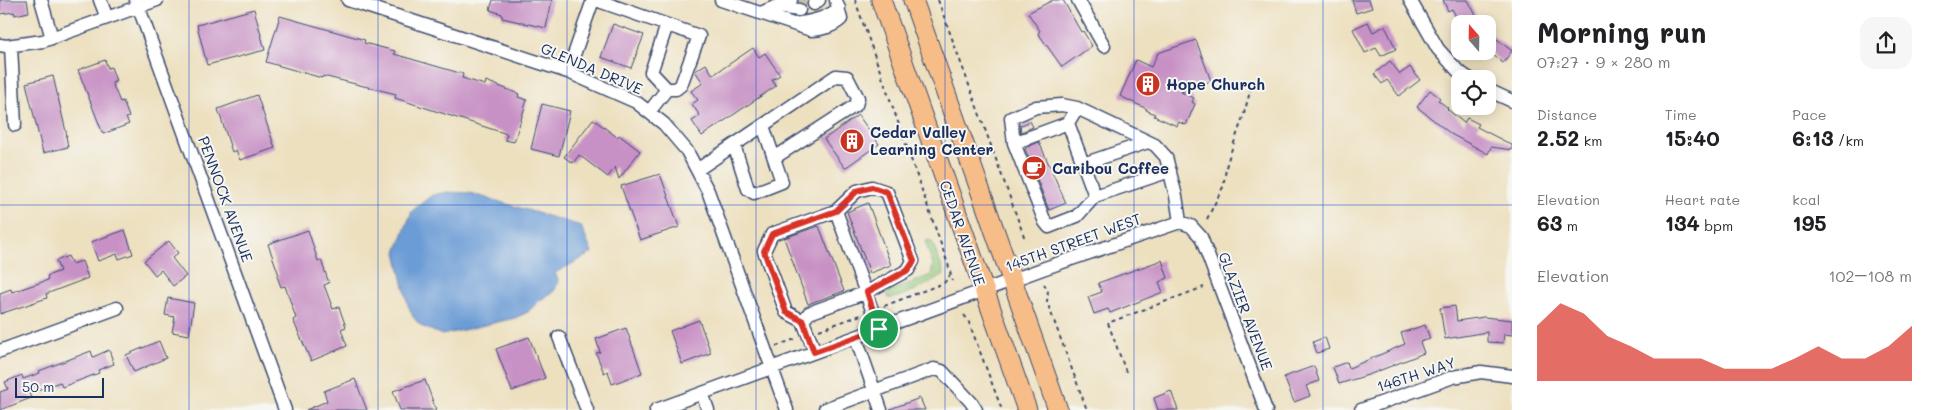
<!DOCTYPE html>
<html lang="en">
<head>
<meta charset="utf-8">
<style>
	body { margin:0; font-family:Mali,sans-serif; background:#f6f6f6; color:#202124; height:100vh; display:flex; flex-direction:column; font-size:19px; white-space:nowrap }
	* { box-sizing:border-box; margin:0 }
	p { font-size:16px; color:#757577 }
	.icon { flex:none; width:28px; height:28px; fill:none; stroke:currentColor; stroke-width:2; stroke-linecap:round; stroke-linejoin:round }
	.map { position:relative; flex:1; overflow:hidden }
	.panel { display:flex; flex-direction:column; background:#fff; width:425px }
	.panel>* { flex:none }
	.needle { width:32px; rotate:340deg }
	.buttons { position:absolute; left:1451px; top:15px; display:grid; gap:10px }
	.buttons a { display:grid; place-items:center; width:45px; height:45px; border-radius:10px; background:#fff; box-shadow:0 2px 12px #0003; font-size:25px }
	.scale { position:absolute; left:15px; bottom:12px; width:89px; box-sizing:border-box; padding-left:5px; border:2px solid #1b2f5e; border-top:0; font-size:14px; line-height:18px; white-space:nowrap; color:#1b2f5e; -webkit-text-stroke:4px #f6f6f2; paint-order:stroke }
	.pin { position:absolute; display:grid; place-items:center; width:42px; height:42px; color:#fff; margin:-21px; border:2px solid #fff; border-radius:50%; box-shadow:0 1px 5px #0007 }
	.round { display:grid; place-items:center; flex:none; width:52px; height:52px; border-radius:15px; background:#f6f6f6 }
	.summary { display:flex; align-items:center; justify-content:space-between; height:85px; padding:0 25px }
	h1 { font-size:28px; font-weight:700; line-height:38px }
	.figures { display:grid; grid-template-columns:repeat(3,1fr); gap:8px; height:85px; padding:5px 25px }
	.figures div { display:grid; align-content:center }
	.figures b { font-size:21px; font-weight:700 }
	.figures small { font-size:14px; font-weight:400 }
	.figures p { font-size:14px }
	.chart { height:140px; padding:10px 25px }
	.chart p { display:flex; justify-content:space-between }
	.chart svg { width:100%; height:90px; margin-top:5px; fill:#d93025; opacity:.7 }
	main { display:flex; flex:1; min-height:0 }
	.map>svg:first-child { display:block }
	.green { fill:#95c879; stroke:#587c6c }
	.water { fill:#6c9cd5; stroke:#44669a }
	.building { fill:#c791c5 }
	.lines { fill:none; stroke-linecap:round; stroke-linejoin:round }
	.minor-tunnel { stroke:#c3bdac; stroke-width:12; stroke-dasharray:12 6; stroke-linecap:butt }
	.minor-casing { stroke:#3a4a6d; stroke-width:15 }
	.highway-casing { stroke:#3a4a6d; stroke-width:21 }
	.path { stroke:#3a4a6d; stroke-width:2; stroke-dasharray:4 4; stroke-linecap:butt }
	.minor { stroke:#fff; stroke-width:12 }
	.highway { stroke:#f7bd88; stroke-width:19 }
	.route-casing { stroke:#fff; stroke-width:10 }
	.route { stroke:#d93025; stroke-width:6 }
	.grid { fill:none; stroke:#1d4ed8; stroke-width:1; stroke-opacity:0.55 }
	.labels { text-anchor:middle; dominant-baseline:central; stroke-width:4; stroke-linejoin:round; paint-order:stroke }
	.street-label { font-size:15px; fill:#1b2f5e; stroke:#f6f6f2 }
	.poi-label { font-size:15px; font-weight:bold; fill:#1b2f5e; stroke:#f6f6f2; text-anchor:start }
</style>
</head>
<body>
<main>
<div class="map">
<svg width="1512" height="410" viewBox="0 0 1512 410">
	<rect width="100%" height="100%" fill="#f6f6f2"/>
	<filter id="ink" filterUnits="userSpaceOnUse"><feTurbulence type="fractalNoise" baseFrequency=".02" numOctaves="2"/><feDisplacementMap in="SourceGraphic" scale="10" xChannelSelector="R" yChannelSelector="G"/><feConvolveMatrix kernelMatrix="1 2 1 2 8 2 1 2 1" color-interpolation-filters="sRGB"/></filter>
	<filter id="wash" filterUnits="userSpaceOnUse"><feTurbulence type="fractalNoise" baseFrequency=".0096" numOctaves="4" result="noise"/><feDisplacementMap in="SourceGraphic" scale="20" xChannelSelector="R" yChannelSelector="G"/><feGaussianBlur stdDeviation="1.12" result="paint"/><feColorMatrix in="noise" values="0 0 0 0 0 0 0 0 0 0 0 0 0 0 0 0 0 1.4 0 .05"/><feComposite in="paint" operator="in"/></filter>
	<g filter="url(#wash)">
		<rect width="100%" height="100%" fill="#ede0bf"/>
		<path class="green" d="M928,240L932,242L944,273L943,276C930,282 900,300 888,298L887,292L931,275L933,265L926,244V241Z"/>
		<path class="water" d="M447,192L470,193L581,226L592,253L555,273L559,282L554,291L539,301L528,312L515,318L442,335L421,326L413,317L408,305L396,252L412,211L432,195Z"/>
		<g id="blocks">
			<path class="building" d="M0,0H27L29,12L15,15L14,12L0,14Z
				M493,0H552L546,28L502,18V14L490,10Z
				M1053,0H1063L1081,32L1083,31L1092,46L1062,67L1038,33L1040,31L1028,13Z
				M1352,0H1369L1372,8L1356,13Z
				M1443,0H1468L1478,19L1470,24H1460L1452,9L1448,11Z
				M254,9L265,50L207,65L197,25Z
				M280,16L365,40L364,43L395,51L394,54L463,74L462,78L485,85L486,81L519,94L518,97L527,100L514,142L505,140L507,134L395,98L396,94L323,76L322,78L266,62Z
				M1368,22L1373,32L1385,26L1396,49L1381,56L1376,48L1365,53L1353,29Z
				M613,24L644,35L631,68L601,57Z
				M1488,32L1512,51L1503,63L1488,51Z
				M1196,40L1211,81L1181,92L1194,98L1192,102L1195,104L1186,125L1179,122L1177,126L1154,116L1155,114L1146,110L1147,109L1120,96L1136,60L1151,67L1158,53Z
				M753,48L759,57L765,53L780,75L772,80L776,86L702,136L692,121L700,116L692,104L698,100L691,91L703,83L695,71L706,64L713,75Z
				M105,60L108,68L111,67L116,81L112,83L120,102L123,101L129,117L126,118L129,124L103,134L78,70Z
				M1390,61L1400,74L1410,67L1420,80L1399,96L1387,80L1382,84L1374,74Z
				M53,76L67,136H66L68,147L43,153L26,83Z
				M1430,90L1440,98L1438,100L1448,108L1447,109L1464,123L1467,118L1479,124L1477,127L1512,145V150L1491,147L1488,154L1451,134L1417,107Z
				M257,95L275,148L240,160L236,150L232,152L218,109Z
				M542,104L570,111L559,156L531,149Z
				M858,115L879,144L845,168L824,139Z
				M593,119L617,137L619,135L640,151L619,179L615,167L608,177L579,155L573,163L564,157Z
				M1030,121L1033,127L1021,132L1020,126Z
				M1039,142L1066,203L1049,210L1025,148Z
				M660,174L679,227L640,240L621,186Z
				M868,203L891,265L870,273L847,212Z
				M819,226L844,291L808,304L784,238Z
				M125,230L133,254L119,259L117,254L98,261L91,242Z
				M308,230L318,261L321,260L329,283L324,285L333,309L339,307L346,327L341,329L347,346L311,361L293,320L296,318L285,286L281,287L277,276L279,275L268,244Z
				M169,241L178,253L172,258L186,276L173,286L161,270L155,275L144,261Z
				M68,256L72,264L82,261L88,278L46,294L47,298L0,314V293L11,289L12,292L48,280L47,276L60,271L56,261Z
				M1162,260L1168,278L1159,282L1163,292L1110,313L1108,309L1094,314L1088,297L1102,292L1098,283Z
				M168,298L194,303L189,335L172,332L175,317L165,315Z
				M1455,306L1457,321L1484,317L1512,320V335L1504,334L1503,343L1487,342V332L1445,339L1440,308Z
				M699,320L711,353L682,364L670,331Z
				M1425,325L1430,339L1420,342L1424,353L1371,374L1339,384L1333,367L1347,362L1349,368L1405,344L1401,333Z
				M626,328L642,373L612,384L608,371L604,373L596,353L600,352L596,339Z
				M529,337L545,378L512,391L496,349Z
				M1325,337L1329,349L1317,353L1313,342Z
				M159,341L166,358L134,372L126,355Z
				M109,350L114,364L98,370L99,373L62,387L60,382L29,393L31,398L0,410V392L8,389L5,382L22,375L23,379L40,373L39,371L91,351L93,357Z
				M1314,366L1319,381L1306,386L1310,396L1294,402L1284,377Z
				M355,379L367,410H306L327,401L324,391Z
				M425,380L436,410H400L393,391Z
				M1171,391L1178,410H1158L1154,398Z
				M920,398L925,410H891L890,409Z"/>
		</g>
	</g>
	<g filter="url(#ink)">
		<use href="#blocks" fill-opacity="0" stroke="#3a4a6d" stroke-width="1"/>
		<g class="lines">
			<path class="minor-tunnel" d="M795,4L808,0"/>
			<defs>
				<path id="minor" d="M41,0L52,38
					M100,0L107,18
					M136,0L285,410
					M348,0L568,72L636,102L664,124L687,151L708,191L787,410
					M596,0L699,36L681,85L676,89H667L649,112
					M721,0L811,30C821,30 834,26 841,19L836,0
					M1078,0L1104,46
					M1410,0L1438,49L1458,71L1470,79
					M814,4L819,0
					M777,7L799,10
					M761,13L791,0
					M795,24C811,21 827,19 839,8
					M667,25L651,72L667,89
					M0,45L6,46L43,41L157,0
					M11,46L15,125
					M568,72L593,0
					M1488,90L1512,101
					M1077,108L1068,123L1014,143L1011,118L1036,107L1062,105L1077,108L1155,145L1166,157L1176,196L1180,222
					M1068,123L1095,196L1170,171
					M763,126L774,158
					M1014,143L1045,222L1049,227L1077,216L1095,196
					M1083,164L1148,142
					M697,170L836,76L847,77L858,98L856,105L774,158L782,182L754,193L748,189L734,145
					M836,211L879,329
					M803,321L809,313L867,292L908,270L913,261L887,192L872,187L857,191L836,211L772,234L764,251L786,312L803,321L815,352
					M559,337L587,410
					M856,338L881,410
					M0,351L117,308
					M702,393L708,410
					M825,409L934,369L942,371L971,402L976,410
					M656,410L1045,268L1180,222L1191,226L1201,237L1266,410
					M1361,410L1453,377L1481,372L1512,376"/>
				<path id="highway" d="M881,0L1027,410
					M913,0L1058,410"/>
			</defs>
			<use href="#minor" class="minor-casing"/>
			<use href="#highway" class="highway-casing"/>
			<path class="path" d="M855,0L949,267L952,281
				M938,0L1025,239
				M1207,219L1223,187L1227,163L1244,114L1252,84
				M1044,284L1048,290L1047,302L1087,410
				M884,306L944,283L951,274
				M964,315L968,320L1002,410
				M819,330L861,315
				M776,346L798,338
				M1126,372L1108,323L1204,287"/>
			<use href="#minor" class="minor"/>
			<use href="#highway" class="highway"/>
		</g>
	</g>
	<g class="lines" filter="url(#ink)">
		<defs>
			<path id="route" d="M872,187L887,192L914,261L908,270L867,292L879,329L814,352L803,321L786,312L764,251L772,234L836,211L857,191Z"/>
		</defs>
		<use href="#route" class="route-casing"/>
		<use href="#route" class="route"/>
	</g>
	<path class="grid" d="M189,0V410M378,0V410M567,0V410M756,0V410M945,0V410M1134,0V410M1323,0V410M0,205H1512"/>
	<defs>
		<symbol id="building-disc" viewBox="-11 -11 22 22"><circle r="9.5" fill="#c8321e" stroke="#f6f6f2"/><path d="M-4-6H4V6H1V3H-1V6H-4ZM-2.5-4.3h1.7v1.8h-1.7ZM.8-4.3h1.7v1.8H.8ZM-2.5-1h1.7V.8h-1.7ZM.8-1h1.7V.8H.8Z" fill="#fff"/></symbol>
		<symbol id="cafe-disc" viewBox="-11 -11 22 22"><circle r="9.5" fill="#c8321e" stroke="#f6f6f2"/><path d="M-5.5-4.5H6V0H3Q3 3.5 0 3.5H-2.5Q-5.5 3.5-5.5 0ZM3-3.2v2h1.7v-2ZM-6 4.5H4V6H-6Z" fill="#fff"/></symbol>
	</defs>
	<g fill-rule="evenodd">
		<use href="#building-disc" x="1134" y="70" width="28" height="28"/>
		<use href="#building-disc" x="838" y="127" width="28" height="28"/>
		<use href="#cafe-disc" x="1020" y="154" width="28" height="28"/>
	</g>
	<g class="labels">
		<g class="street-label">
			<text transform="translate(592 68) rotate(23)">GLENDA DRIVE</text>
			<text transform="translate(226 199) rotate(70)">PENNOCK AVENUE</text>
			<text transform="translate(963 233) rotate(71)">CEDAR AVENUE</text>
			<text transform="translate(1073 242) rotate(-20)">145TH STREET WEST</text>
			<text transform="translate(1246 311) rotate(69)">GLAZIER AVENUE</text>
			<text transform="translate(1416 374) rotate(-18)">146TH WAY</text>
		</g>
		<g class="poi-label">
			<text x="1166" y="84">Hope Church</text>
			<text x="870" y="132">Cedar Valley<tspan x="870" dy="17">Learning Center</tspan></text>
			<text x="1052" y="168">Caribou Coffee</text>
		</g>
	</g>
</svg>
<div class="buttons">
<a><svg class="needle" viewBox="-14 -14 28 28"><path d="M0-13l5 13h-10z" fill="#e53935"/><path d="M0 13l5-13h-10z" fill="#757577"/></svg></a>
<a><svg class="icon" aria-label="locate" viewBox="0 0 24 24"><circle cx="12" cy="12" r="6"/><path d="M12 2v4M12 18v4M2 12h4M18 12h4"/></svg></a>
</div>
<div class="scale">50 m</div>
<div class="pin" style="left:879px;top:329px;background:#1e9e55"><svg class="icon" aria-label="arrive" viewBox="0 0 24 24"><path d="M6 21V4h12l-3 4 3 4H6"/></svg></div>
</div>
<section class="panel">
<div class="summary"><div><h1>Morning run</h1><p>07:27 · 9 × 280 m</p></div><a class="round"><svg class="icon" aria-label="share" viewBox="0 0 24 24"><path d="M12 15V3M7 8l5-5 5 5M5 13v7h14v-7"/></svg></a></div>
<div class="figures">
<div><p>Distance</p><b>2.52<small> km</small></b></div>
<div><p>Time</p><b>15:40</b></div>
<div><p>Pace</p><b>6:13<small> /km</small></b></div>
</div>
<div class="figures">
<div><p>Elevation</p><b>63<small> m</small></b></div>
<div><p>Heart rate</p><b>134<small> bpm</small></b></div>
<div><p>kcal</p><b>195</b></div>
</div>
<div class="chart"><p><span>Elevation</span>102–108 m</p>
<svg viewBox="0 0 160 44" preserveAspectRatio="none"><path d="M0 44V17L10 6L20 11L30 22L40 27L50 33L60 33L70 33L80 38L90 38L100 38L110 33L120 27L130 33L140 33L150 27L160 17V44z"/></svg>
</div>
</section>
</main>
</body>
</html>
